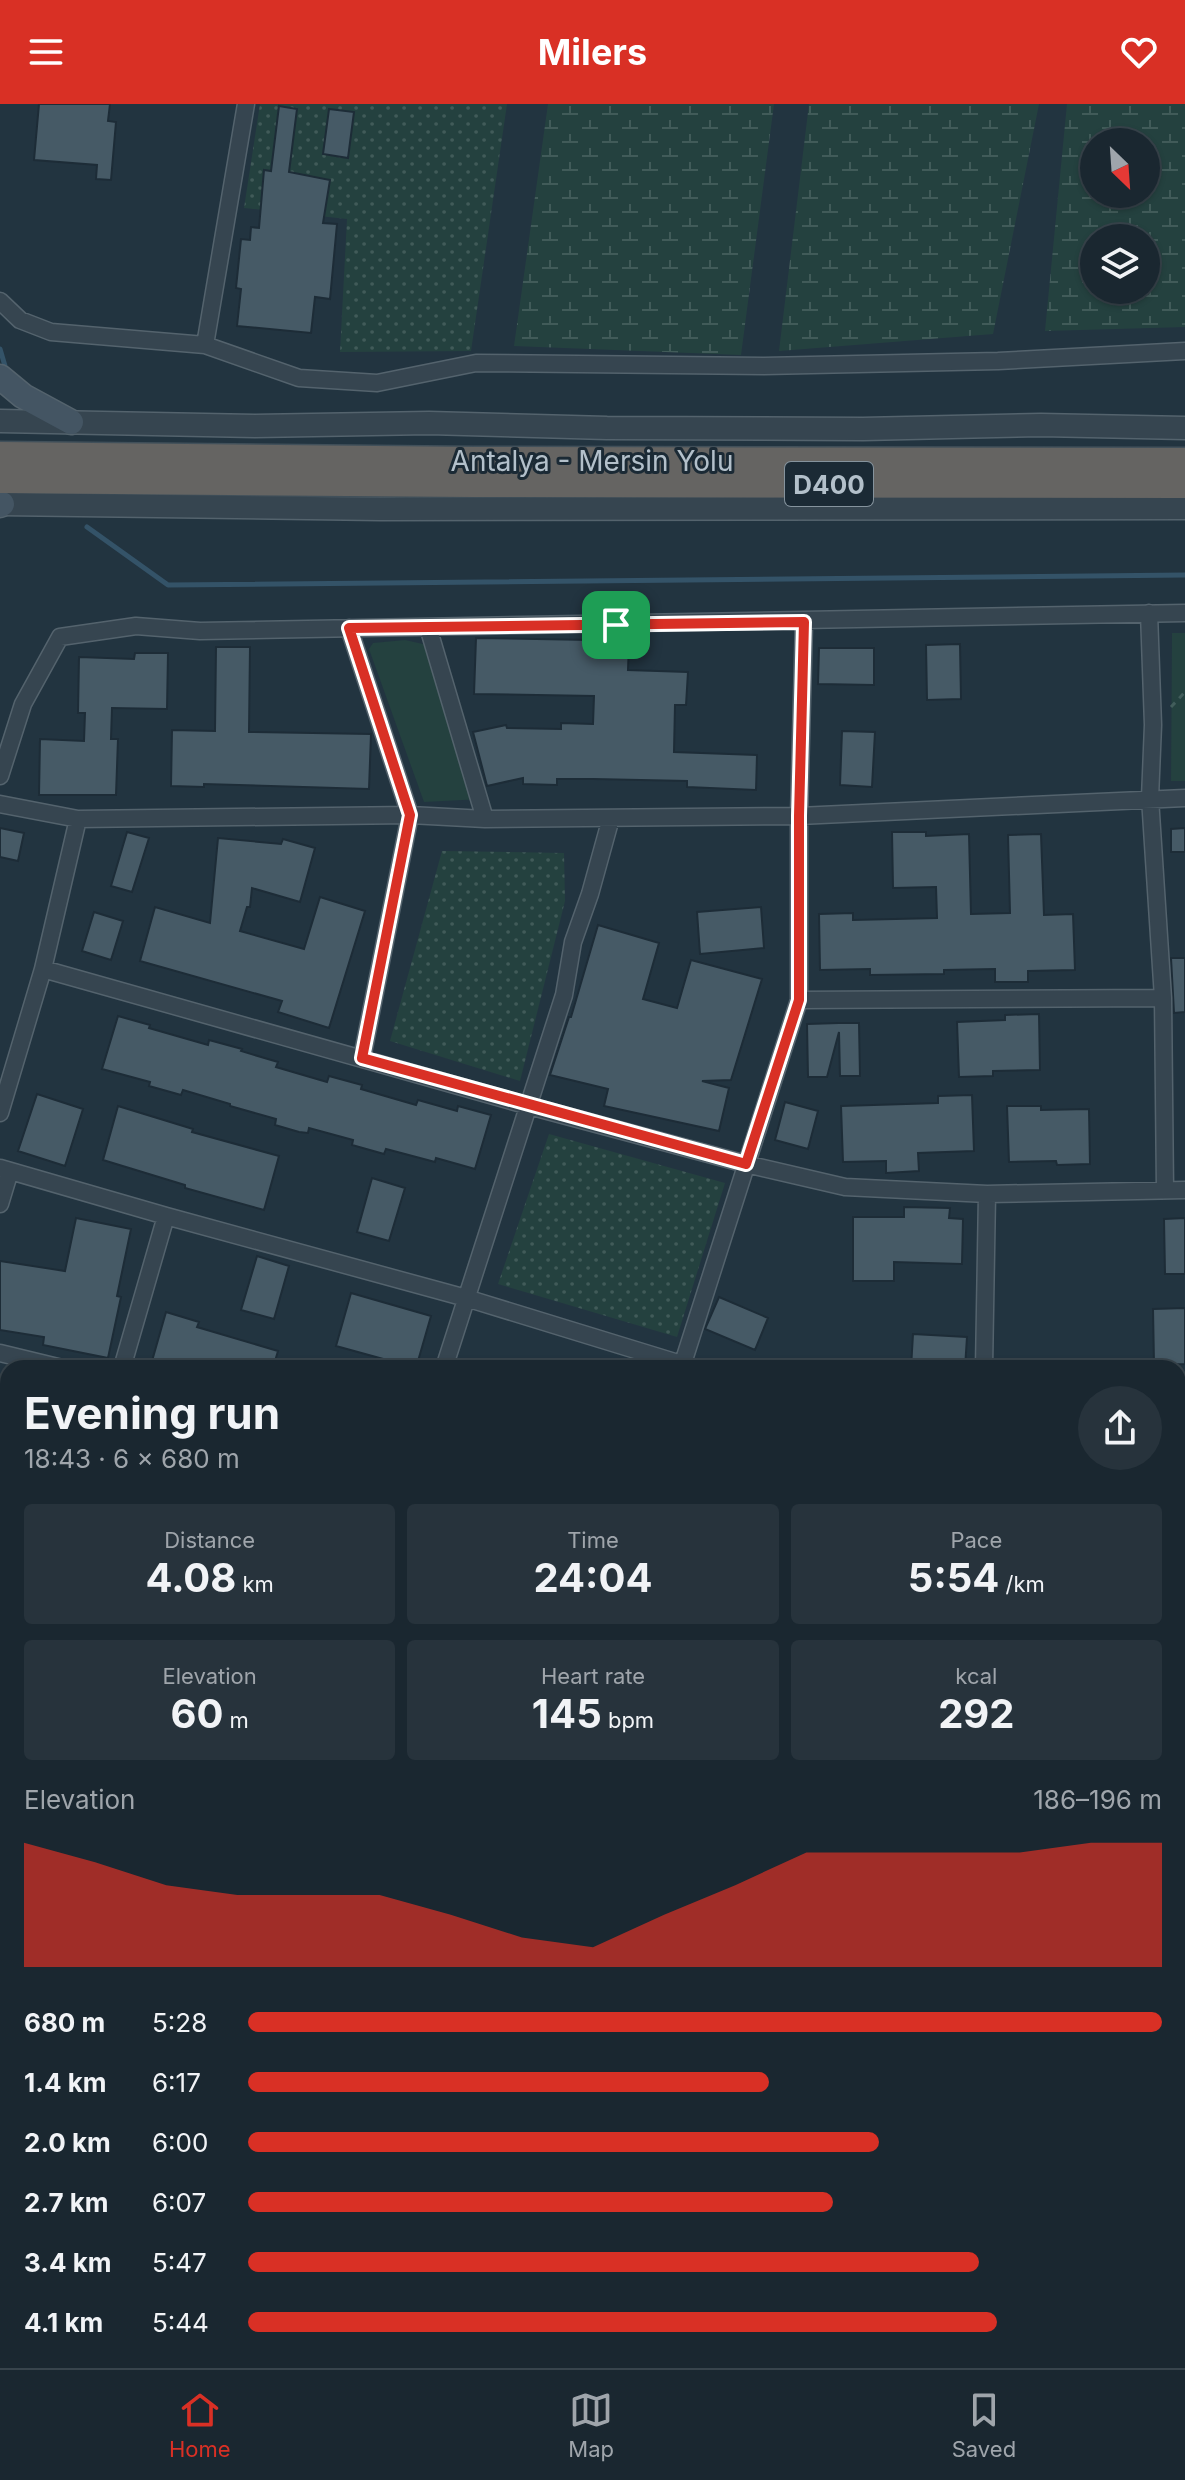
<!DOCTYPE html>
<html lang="en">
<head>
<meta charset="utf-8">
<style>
	body { margin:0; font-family:Inter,sans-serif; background:#27333c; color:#f1f3f6; height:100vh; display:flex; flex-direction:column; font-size:30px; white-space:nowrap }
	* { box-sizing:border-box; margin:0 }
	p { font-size:26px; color:#9fa5ab }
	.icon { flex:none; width:44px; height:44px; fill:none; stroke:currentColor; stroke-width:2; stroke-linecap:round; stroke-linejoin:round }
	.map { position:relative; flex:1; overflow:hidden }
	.details { position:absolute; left:0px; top:1256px; width:1186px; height:1008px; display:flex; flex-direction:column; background:#1a2730; border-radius:24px 24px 0 0; box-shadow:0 2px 6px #0004,0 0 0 2px #38444c }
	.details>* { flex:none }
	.needle { width:52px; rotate:155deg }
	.fabs { position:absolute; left:1080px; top:24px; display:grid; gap:16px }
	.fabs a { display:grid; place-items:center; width:80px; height:80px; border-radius:50%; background:#1a2730; box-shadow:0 2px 6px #0004,0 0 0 2px #38444c; font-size:40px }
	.pin { position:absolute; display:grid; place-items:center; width:68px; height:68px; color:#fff; margin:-34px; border-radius:16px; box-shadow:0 4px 12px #0006 }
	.round { display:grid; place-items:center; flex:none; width:84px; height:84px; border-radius:42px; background:#27333c }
	.summary { display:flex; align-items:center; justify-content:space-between; height:136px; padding:0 24px }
	h1 { font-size:44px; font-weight:700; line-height:60px }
	.figures { display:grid; grid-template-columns:repeat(3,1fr); gap:12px; height:136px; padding:8px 24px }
	.figures div { display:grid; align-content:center; border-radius:8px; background:#27333c; text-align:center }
	.figures b { font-size:40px; font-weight:700 }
	.figures small { font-size:22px; font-weight:400 }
	.figures p { font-size:22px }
	.chart { height:224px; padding:16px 24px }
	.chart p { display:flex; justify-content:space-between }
	.chart svg { width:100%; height:144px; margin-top:8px; fill:#d93025; opacity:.7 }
	ul { padding:0 24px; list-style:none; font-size:26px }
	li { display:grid; grid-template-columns:128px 96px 1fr; align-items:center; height:60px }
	li i { height:20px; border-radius:10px; background:#d93025 }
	header { display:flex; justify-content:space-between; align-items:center; height:104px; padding:0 24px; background:#d93025; color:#fff; font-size:36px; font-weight:700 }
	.dock { display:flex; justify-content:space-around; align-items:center; height:112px; border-top:2px solid #38444c; background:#1a2730; font-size:22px; color:#9fa5ab }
	.dock a { display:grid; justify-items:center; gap:4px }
	.dock .active { color:#d93025 }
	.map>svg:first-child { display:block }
	.grass { fill:url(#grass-dots) }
	.wetland { fill:url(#wetland-marsh); fill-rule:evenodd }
	.green { fill:#24413f }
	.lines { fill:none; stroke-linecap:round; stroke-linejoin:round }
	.stream { stroke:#345368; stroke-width:5 }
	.building { fill:#465a66; stroke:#1d2c37; stroke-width:2 }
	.minor-casing { stroke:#54636d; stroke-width:19 }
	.tertiary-casing { stroke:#54636d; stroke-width:25 }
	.secondary-casing { stroke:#54636d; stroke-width:27 }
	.trunk-casing { stroke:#41505a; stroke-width:31 }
	.path { stroke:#425d5b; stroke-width:3; stroke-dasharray:6 6; stroke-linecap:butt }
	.minor { stroke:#364550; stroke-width:16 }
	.tertiary { stroke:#364550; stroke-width:22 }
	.secondary { stroke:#445563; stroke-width:24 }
	.trunk { stroke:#656462; stroke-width:28 }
	.route-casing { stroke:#fff; stroke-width:16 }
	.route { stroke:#d93025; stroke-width:10 }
	.labels { text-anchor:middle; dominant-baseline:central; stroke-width:6; stroke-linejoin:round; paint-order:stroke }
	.shield { fill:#1b2a35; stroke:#85939d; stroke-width:2 }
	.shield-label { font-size:26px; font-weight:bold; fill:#b3c0ca }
	.street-label { font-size:28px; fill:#b3c0ca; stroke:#1b2a35 }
</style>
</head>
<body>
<header><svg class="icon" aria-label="menu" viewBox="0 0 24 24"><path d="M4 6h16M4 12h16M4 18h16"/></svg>Milers<svg class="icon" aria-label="heart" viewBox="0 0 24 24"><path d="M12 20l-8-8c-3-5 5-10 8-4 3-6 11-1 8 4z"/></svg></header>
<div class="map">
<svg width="1185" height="2264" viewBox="0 0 1185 2264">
	<defs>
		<pattern id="grass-dots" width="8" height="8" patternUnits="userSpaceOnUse" patternTransform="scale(2)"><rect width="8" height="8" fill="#24413f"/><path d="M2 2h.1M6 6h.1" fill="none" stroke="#415b59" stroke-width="1.8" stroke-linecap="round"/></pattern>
		<pattern id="wetland-marsh" width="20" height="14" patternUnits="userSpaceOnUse" patternTransform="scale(2)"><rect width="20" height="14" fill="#24413f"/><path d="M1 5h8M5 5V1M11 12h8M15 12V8" fill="none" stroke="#415b59"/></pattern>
	</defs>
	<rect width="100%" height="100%" fill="#223440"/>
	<path class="grass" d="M260,0H507L471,247L340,248L347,115L244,104Z
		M442,747L564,749L565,797L520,977L390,937Z
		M549,1030L725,1079L677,1233L498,1180Z"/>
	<path class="wetland" d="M548,0H774L741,251L514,242Z
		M809,0H1039L993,230L779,247Z
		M1067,0H1185V223L1045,227ZM1094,38H1146V90H1094ZM1094,134H1146V186H1094Z"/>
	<path class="green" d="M1172,529H1185V677H1171Z
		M405,536L423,540L431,547L482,695L424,698L369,545L373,539Z"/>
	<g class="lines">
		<path class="stream" d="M0,245L5,262
			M87,423L168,481L1185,471"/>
	</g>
	<path class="building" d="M39,0H110L108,17L116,18L111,76L96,75L97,61L34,56Z
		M279,2L297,5L289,68L330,76L323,119L337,120L330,195L315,193L311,229L237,222L241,185L236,184L241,135L250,136L251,123L259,124L264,66L271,67Z
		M329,5L354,8L348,54L323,50Z
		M476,534L592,536V540L629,541L628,566L688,568L686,601H675L674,648L757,651L756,686L687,683V677L593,675H557V681L523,680V674L487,682L473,628L506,621L507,624L561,625V619L593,620L594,592L474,590Z
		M960,540L961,595L927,596L926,541Z
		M216,543H250L249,628L371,630L369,685L204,680V683L171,682L172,626L215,627Z
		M819,544H874V581L818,580Z
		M135,549H168L167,605L112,604L111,635H118L116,691H39L40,635L84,637L85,609H78L79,553L134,555Z
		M842,627L875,628L872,683L840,681Z
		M0,724L24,729L18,757L0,753Z
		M1185,724V748H1171V725Z
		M127,728L149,734L132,788L111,782Z
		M892,728H926V732L969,730L971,810L1010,809L1008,731L1041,730L1044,811L1073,810L1075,866L1028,867V878H995V865L944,866V870L870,871V865L820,866L819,810L853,809V816L937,814L936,783L893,784Z
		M218,734L281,740L283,735L315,744L300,798L252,784L250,803H247L240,827L304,845L320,793L365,807L329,924L278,908L282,897L140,857L155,803L210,819Z
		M761,803L764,844L700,850L697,808Z
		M94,808L123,817L111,856L82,847Z
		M598,821L659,839L643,895L677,904L691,856L762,875L731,976L702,977L729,984L719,1027L604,1002L608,985L550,971L569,913H571Z
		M1171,854H1185V908L1174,909Z
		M1039,910L1040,966L993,967V972L959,973L957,918L1005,916V911Z
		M118,912L150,921L149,924L208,941L209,936L242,945L241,947L278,958L276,963L327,978L329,972L362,981L361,985L416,1001L418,996L457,1007L458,1002L491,1011L475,1065L436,1054L435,1058L386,1045L384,1050L352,1041L353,1036L309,1024L308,1029L299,1028L275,1021L276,1015L230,1002V1000L183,986L181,991L149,982L150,978L102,965Z
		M839,919H859L860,972H840L839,928L827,973H808L807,920Z
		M37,990L83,1005L65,1062L18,1047Z
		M972,991L974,1047L918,1049L919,1067L886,1069V1057L843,1058L841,1002L938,999V992Z
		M785,998L818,1007L808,1045L775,1036Z
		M118,1002L193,1025L192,1028L279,1052L264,1106L185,1084V1081L103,1056Z
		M1007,1002H1041V1006L1089,1005L1090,1060L1057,1061L1056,1057L1009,1058Z
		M372,1074L405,1084L389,1137L357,1128Z
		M904,1103L950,1104L949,1114L963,1115L962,1160L894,1158V1177H853V1113H904Z
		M76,1114L131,1125L117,1192L121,1193L108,1254L43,1241L44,1233L0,1226V1157L65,1167Z
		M1185,1114V1170H1165L1164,1115Z
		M257,1152L289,1162L274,1215L241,1206Z
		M351,1189L431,1212L416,1264L336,1242Z
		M719,1193L768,1214L755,1246L705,1225Z
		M1185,1204V1260L1154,1261L1153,1205Z
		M166,1208L199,1218L197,1223L278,1247L273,1264H150Z
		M913,1230L967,1233L965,1264H911Z"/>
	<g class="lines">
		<defs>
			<path id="minor" d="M0,197L20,216L51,228L205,241L299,274L377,279L476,259L764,262L998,257L1185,247
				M205,241L246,0
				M1149,509L1153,621L1150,694L1163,894L1165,1086
				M428,523L485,715
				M349,524L410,711L362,954
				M0,672L23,600L60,533L136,522L200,527L1185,509
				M0,700L78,715L410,711L485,715L799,712L1185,694
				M43,865L529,1002L746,1060L845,1083L987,1090L1185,1086
				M799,896L1163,894
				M0,1009L43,865L78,715
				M0,1064L166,1112L466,1194L691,1263
				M0,1100L10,1067
				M0,1249L62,1264
				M683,1259L799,896V712L804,518
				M122,1264L166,1112
				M444,1264L564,891L573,838L590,790L611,714
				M984,1264L987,1090
				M1178,1289H1185
				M0,1433L8,1436
				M1178,1487H1185
				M0,1617L8,1619
				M0,1737L8,1699
				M0,1791L8,1792
				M1178,1803L1185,1806
				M0,2079H8
				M0,2209H8
				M1178,2220L1185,2223
				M746,2256L761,2264
				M1000,2256L1001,2264
				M193,2264L195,2256
				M340,2264L341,2256
				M487,2264L489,2256
				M637,2264L639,2256"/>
			<path id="tertiary" d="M0,317L255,322L429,319L607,324L863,325L1041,321L1185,324
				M0,400L381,405L1185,404
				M1178,2003L1185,2005"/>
			<path id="secondary" d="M0,273L23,292L71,318
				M0,401L2,400"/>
			<path id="trunk" d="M0,352L474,357L1185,358
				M0,375L472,379L1185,380"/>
		</defs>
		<use href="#minor" class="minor-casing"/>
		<use href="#tertiary" class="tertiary-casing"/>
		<use href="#secondary" class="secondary-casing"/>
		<use href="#trunk" class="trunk-casing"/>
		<path class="path" d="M1171,603L1185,588"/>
		<use href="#minor" class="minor"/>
		<use href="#tertiary" class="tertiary"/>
		<use href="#secondary" class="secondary"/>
		<use href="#trunk" class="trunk"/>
	</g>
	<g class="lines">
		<defs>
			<path id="route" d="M804,518L799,712V896L746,1060L362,954L410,711L349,524Z"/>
		</defs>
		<use href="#route" class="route-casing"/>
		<use href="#route" class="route"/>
	</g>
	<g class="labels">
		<rect class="shield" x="785" y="358" width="88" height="44" rx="6"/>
		<g class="shield-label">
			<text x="829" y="380">D400</text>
		</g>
		<g class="street-label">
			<text x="592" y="357">Antalya - Mersin Yolu</text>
		</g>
	</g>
</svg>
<div class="fabs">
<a><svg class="needle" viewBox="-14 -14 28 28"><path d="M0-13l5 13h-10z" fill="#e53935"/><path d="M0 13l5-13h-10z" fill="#9fa5ab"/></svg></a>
<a><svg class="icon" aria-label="layers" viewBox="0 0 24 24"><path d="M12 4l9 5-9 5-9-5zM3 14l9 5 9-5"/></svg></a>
</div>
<div class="pin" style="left:616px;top:521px;background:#1e9e55"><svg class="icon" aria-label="arrive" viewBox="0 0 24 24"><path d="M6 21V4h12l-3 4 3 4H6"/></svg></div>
<section class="details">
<div class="summary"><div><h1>Evening run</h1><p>18:43 · 6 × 680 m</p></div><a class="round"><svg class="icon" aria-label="share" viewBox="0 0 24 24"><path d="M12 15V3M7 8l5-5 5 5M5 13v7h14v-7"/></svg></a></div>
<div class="figures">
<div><p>Distance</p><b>4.08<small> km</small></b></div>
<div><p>Time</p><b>24:04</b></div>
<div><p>Pace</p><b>5:54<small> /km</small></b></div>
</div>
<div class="figures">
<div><p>Elevation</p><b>60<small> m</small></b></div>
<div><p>Heart rate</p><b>145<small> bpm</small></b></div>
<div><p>kcal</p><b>292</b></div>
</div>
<div class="chart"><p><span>Elevation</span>186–196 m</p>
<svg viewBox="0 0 160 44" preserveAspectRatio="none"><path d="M0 44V6L10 12L20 19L30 22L40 22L50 22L60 28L70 35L80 38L90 28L100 19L110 9L120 9L130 9L140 9L150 6L160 6V44z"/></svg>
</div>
<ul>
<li><b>680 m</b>5:28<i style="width:100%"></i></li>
<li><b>1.4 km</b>6:17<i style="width:57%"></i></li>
<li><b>2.0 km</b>6:00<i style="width:69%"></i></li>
<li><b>2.7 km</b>6:07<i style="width:64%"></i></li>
<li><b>3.4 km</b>5:47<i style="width:80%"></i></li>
<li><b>4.1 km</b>5:44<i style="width:82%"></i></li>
</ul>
</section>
</div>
<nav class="dock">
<a class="active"><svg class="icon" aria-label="home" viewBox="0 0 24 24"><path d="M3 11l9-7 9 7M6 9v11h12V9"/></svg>Home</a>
<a><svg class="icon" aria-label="map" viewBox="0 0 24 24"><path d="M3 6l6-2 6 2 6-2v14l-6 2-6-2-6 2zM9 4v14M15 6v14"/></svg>Map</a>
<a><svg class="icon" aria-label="saved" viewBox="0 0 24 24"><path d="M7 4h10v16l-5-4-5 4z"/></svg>Saved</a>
</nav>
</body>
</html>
